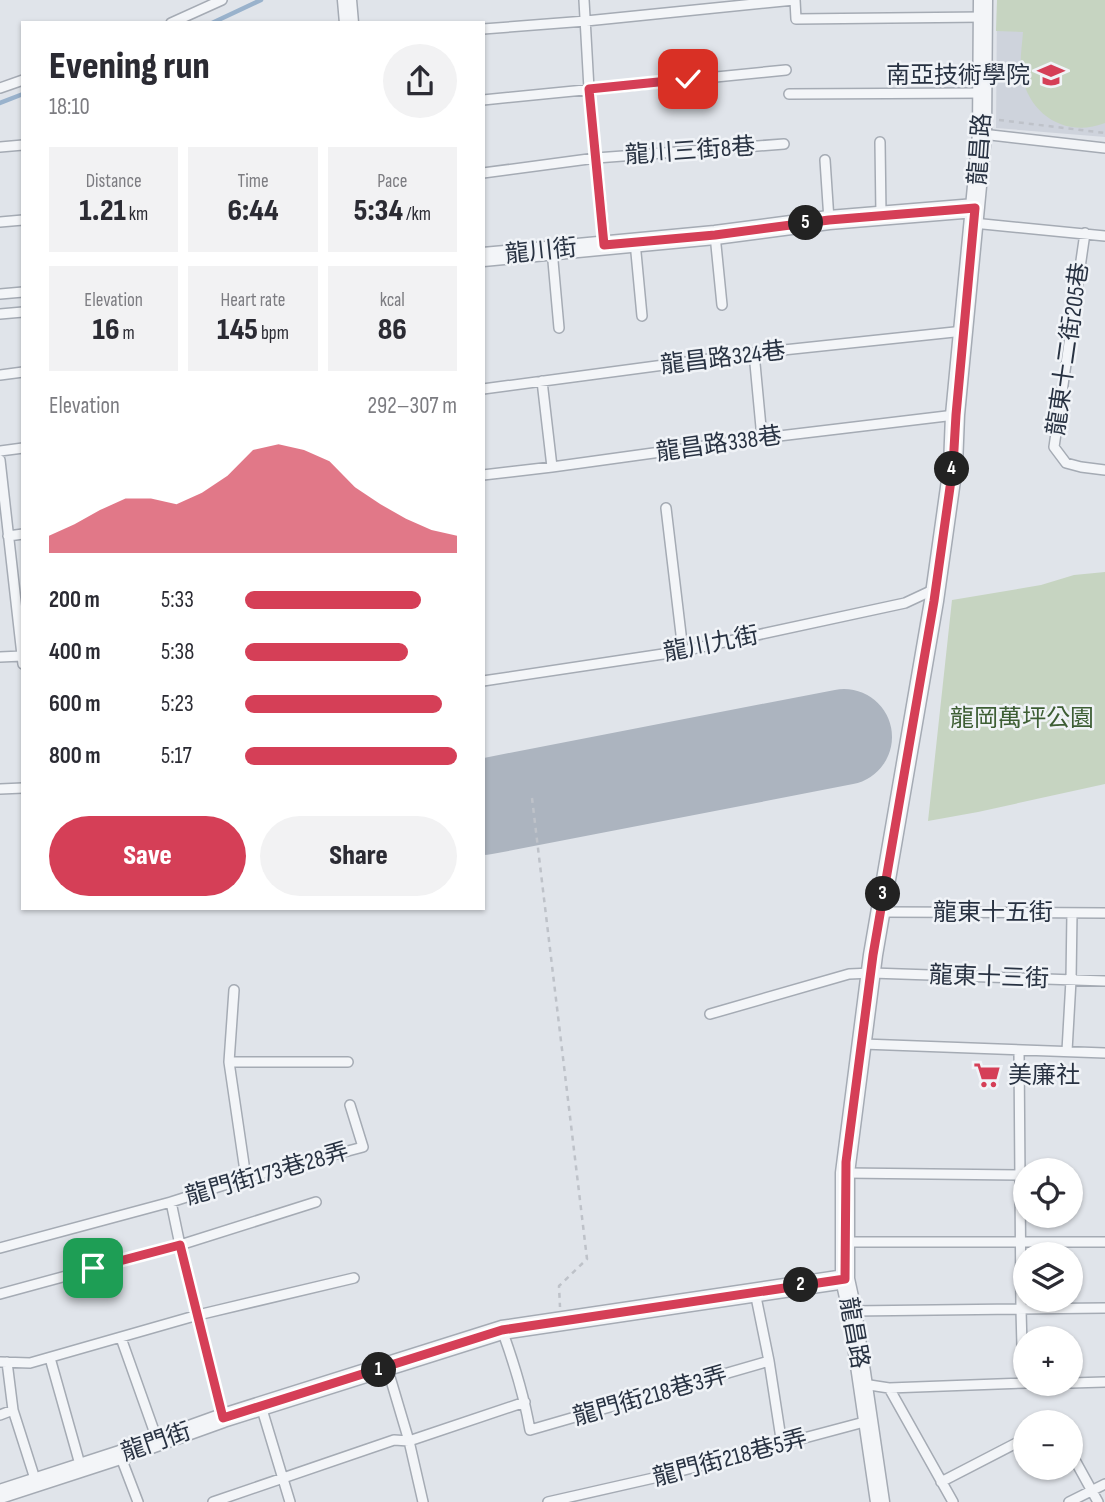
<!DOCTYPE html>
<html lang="en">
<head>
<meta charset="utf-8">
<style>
	body { margin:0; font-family:"Sofia Sans Condensed","Noto Sans TC",sans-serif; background:#f2f2f3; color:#2b2b33; height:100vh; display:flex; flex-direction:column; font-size:26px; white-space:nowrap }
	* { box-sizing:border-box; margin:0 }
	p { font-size:23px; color:#7c7c81 }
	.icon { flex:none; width:38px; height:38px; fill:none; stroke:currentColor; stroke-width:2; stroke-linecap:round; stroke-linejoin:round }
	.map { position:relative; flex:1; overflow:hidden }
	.side { position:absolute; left:21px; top:21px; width:464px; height:889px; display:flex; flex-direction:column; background:#fff; border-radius:0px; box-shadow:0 2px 5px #0004 }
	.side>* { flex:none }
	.buttons { position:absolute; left:1013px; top:1158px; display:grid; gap:14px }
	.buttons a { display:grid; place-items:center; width:70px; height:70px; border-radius:50%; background:#fff; box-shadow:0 2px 5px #0004; font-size:35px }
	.pin { position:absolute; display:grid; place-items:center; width:60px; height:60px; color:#fff; margin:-30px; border-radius:14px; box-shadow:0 4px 10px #0006 }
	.km { position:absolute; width:35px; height:35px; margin:-18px; border-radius:50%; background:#222; color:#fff; font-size:19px; line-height:35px; text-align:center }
	.round { display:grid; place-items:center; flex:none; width:74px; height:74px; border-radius:37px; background:#f2f2f3 }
	.headline { display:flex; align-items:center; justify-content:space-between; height:119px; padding:0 28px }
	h1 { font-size:38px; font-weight:800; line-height:52px }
	.metrics { display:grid; grid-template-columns:repeat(3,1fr); gap:10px; height:119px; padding:7px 28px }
	.metrics div { display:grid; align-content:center; border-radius:0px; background:#f2f2f3; text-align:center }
	.metrics b { font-size:30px; font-weight:800 }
	.metrics small { font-size:19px; font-weight:400 }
	.metrics p { font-size:19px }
	.chart { height:196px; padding:14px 28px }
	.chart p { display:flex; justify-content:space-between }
	.chart svg { width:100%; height:126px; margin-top:7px; fill:#d53f57; opacity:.7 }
	.button { display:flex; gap:14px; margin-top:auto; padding:14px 28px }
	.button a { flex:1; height:80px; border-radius:42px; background:#d53f57; color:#fff; font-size:28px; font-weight:800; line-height:80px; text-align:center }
	.button a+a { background:#f2f2f3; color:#2b2b33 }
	ul { padding:0 28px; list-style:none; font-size:23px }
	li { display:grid; grid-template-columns:112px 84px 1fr; align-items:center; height:52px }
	li i { height:18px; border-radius:9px; background:#d53f57 }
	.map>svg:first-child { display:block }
	.built { fill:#ced3dc }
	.green { fill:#c6d4c1 }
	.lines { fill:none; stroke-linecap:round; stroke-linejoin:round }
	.stream { stroke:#99b2cc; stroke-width:4.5 }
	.runway { stroke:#acb4bf; stroke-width:96 }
	.service-casing { stroke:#a5abb4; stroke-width:12 }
	.minor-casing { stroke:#a5abb4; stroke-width:21 }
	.path { stroke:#bec2c9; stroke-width:2.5; stroke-dasharray:5 5; stroke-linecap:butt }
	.service { stroke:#f3f5f8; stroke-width:9 }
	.minor { stroke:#f3f5f8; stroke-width:18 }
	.route-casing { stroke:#fff; stroke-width:14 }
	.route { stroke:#d53f57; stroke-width:9 }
	.labels { text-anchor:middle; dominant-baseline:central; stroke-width:5; stroke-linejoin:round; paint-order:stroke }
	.poi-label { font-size:24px; fill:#283242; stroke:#f0f3f7; text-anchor:end }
	.street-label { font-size:24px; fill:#283242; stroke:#f0f3f7 }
	.park-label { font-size:24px; fill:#3d5e34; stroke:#f0f3f7 }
</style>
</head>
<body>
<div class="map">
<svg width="1105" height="1502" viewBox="0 0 1105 1502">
	<rect width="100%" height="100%" fill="#e0e4ea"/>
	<path class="built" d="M997,0H1105V137L996,128Z"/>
	<path class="green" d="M997,0H1105V123C1067,138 1030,116 1022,76C1019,62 1022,47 1023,32L996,31Z
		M1105,572V784L978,812L928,821L952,600L1041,585L1074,575Z"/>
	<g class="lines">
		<path class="stream" d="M212,23L261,0
			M0,103L23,94"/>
		<path class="runway" d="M483,807L844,737"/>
		<defs>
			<path id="service" d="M584,0L589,89L605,245
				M795,0L796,19L983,17
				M171,23L222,0
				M483,29L586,21L794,0
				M0,88L23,80
				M789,94L983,93
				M483,100L786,70
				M982,134L1105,148
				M880,142L881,215
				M0,147L23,145
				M825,160L829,220
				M483,173L596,158L784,144
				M0,222L23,220
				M973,223L1105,236
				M1085,233L1054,447L1066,463L1081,467L1105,470
				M715,235L722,305
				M635,242L642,316
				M552,250L559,328
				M0,294L23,292
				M0,314L23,312
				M754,353L762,438
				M0,375L23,372
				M542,381L552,467
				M483,389L754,353L964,331
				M0,451L23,448
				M0,460L23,664
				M483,475L552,467L762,438L955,415
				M666,508L683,651
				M8,536L23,534
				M0,657L22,656
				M483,681L683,651L905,603L935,589
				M0,789L23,788
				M880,912L1105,913
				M234,990L229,1062L246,1178
				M710,1014L849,974L872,973L1105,981
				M863,1044L1105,1053
				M1019,1051L1021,1310L1023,1383
				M1067,1051L1071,980L1072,913
				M229,1062H348
				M845,1173L1020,1175
				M171,1202L180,1245L223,1418
				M844,1242H1105
				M0,1248L171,1202L246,1178L363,1147L350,1105
				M755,1292L769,1361L782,1445
				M0,1294L180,1245L316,1202
				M852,1311L1105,1308
				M502,1330C514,1363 524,1395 530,1430L769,1361
				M121,1338L158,1442
				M50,1358L81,1468
				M0,1362L30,1363L198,1315L354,1278
				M7,1362L13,1410L36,1482
				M387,1367L409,1441L423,1502
				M1071,1383L1105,1382
				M863,1384L889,1388L1026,1383
				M889,1388L953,1502
				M261,1406L290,1502
				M0,1415L13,1410
				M1071,1453L1098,1502
				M120,1455L138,1502
				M941,1482L1026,1438
				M213,1502L394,1440L409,1441L525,1402
				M548,1502L658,1477L868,1421
				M1069,1502L1105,1484"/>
			<path id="minor" d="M347,0L349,23
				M483,257L715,235L829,220L975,208
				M0,1494L120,1455L223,1418L502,1330L845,1279
				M880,1502L852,1311L845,1279V1173L873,955L934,601L953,466L955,415L982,134L983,0"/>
		</defs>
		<use href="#service" class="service-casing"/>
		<use href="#minor" class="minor-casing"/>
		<path class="path" d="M999,120L1105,133
			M532,798L587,1259L559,1286L560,1307"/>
		<use href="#service" class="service"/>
		<use href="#minor" class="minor"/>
	</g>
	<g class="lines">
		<defs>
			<path id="route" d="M93,1268L180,1245L223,1418L502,1330L845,1279L846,1162L873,955L934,601L953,466L956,415L975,208L829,220L715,235L604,245L589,89L688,79"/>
		</defs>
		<use href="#route" class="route-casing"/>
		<use href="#route" class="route"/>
	</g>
	<defs>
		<symbol id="university-bare" viewBox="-9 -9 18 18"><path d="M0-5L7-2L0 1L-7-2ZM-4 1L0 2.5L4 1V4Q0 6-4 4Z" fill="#d53f57" stroke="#f0f3f7" stroke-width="2.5" paint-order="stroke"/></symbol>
		<symbol id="supermarket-bare" viewBox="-9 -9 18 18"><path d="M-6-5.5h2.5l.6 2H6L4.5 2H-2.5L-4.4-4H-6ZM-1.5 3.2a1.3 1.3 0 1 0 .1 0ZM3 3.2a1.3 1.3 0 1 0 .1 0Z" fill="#d53f57" stroke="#f0f3f7" stroke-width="2.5" paint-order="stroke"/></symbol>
	</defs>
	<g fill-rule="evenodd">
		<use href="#university-bare" x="1032" y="56" width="38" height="38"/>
		<use href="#supermarket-bare" x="968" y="1056" width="38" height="38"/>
	</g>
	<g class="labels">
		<g class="poi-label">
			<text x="1030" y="75">南亞技術學院</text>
			<text x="1008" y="1075" text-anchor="start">美廉社</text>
		</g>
		<g class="street-label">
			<text transform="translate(980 149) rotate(-86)">龍昌路</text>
			<text transform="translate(690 151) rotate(-4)">龍川三街8巷</text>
			<text transform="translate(541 251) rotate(-6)">龍川街</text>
			<text transform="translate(1068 349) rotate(-82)">龍東十二街205巷</text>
			<text transform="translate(723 358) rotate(-7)">龍昌路324巷</text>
			<text transform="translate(719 444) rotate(-8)">龍昌路338巷</text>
			<text transform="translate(711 644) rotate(-11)">龍川九街</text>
			<text x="993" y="912">龍東十五街</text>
			<text transform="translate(989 977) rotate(2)">龍東十三街</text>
			<text transform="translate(267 1174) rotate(-16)">龍門街173巷28弄</text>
			<text transform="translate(854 1333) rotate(80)">龍昌路</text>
			<text transform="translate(650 1396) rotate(-16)">龍門街218巷3弄</text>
			<text transform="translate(156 1442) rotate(-19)">龍門街</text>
			<text transform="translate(730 1458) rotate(-15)">龍門街218巷5弄</text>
		</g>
		<g class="park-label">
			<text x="1022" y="718">龍岡萬坪公園</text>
		</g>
	</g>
</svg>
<div class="buttons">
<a><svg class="icon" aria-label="locate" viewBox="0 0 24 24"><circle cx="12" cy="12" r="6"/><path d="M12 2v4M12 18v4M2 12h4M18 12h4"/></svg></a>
<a><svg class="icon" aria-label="layers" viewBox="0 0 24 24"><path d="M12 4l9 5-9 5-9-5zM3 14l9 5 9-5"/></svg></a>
<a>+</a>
<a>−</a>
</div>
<div class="pin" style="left:93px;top:1268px;background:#1e9e55"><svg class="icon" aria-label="arrive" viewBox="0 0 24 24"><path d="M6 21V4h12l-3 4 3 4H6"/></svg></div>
<div class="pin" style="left:688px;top:79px;background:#d93025"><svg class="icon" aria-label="check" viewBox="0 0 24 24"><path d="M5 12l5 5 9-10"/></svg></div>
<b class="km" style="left:379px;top:1370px">1</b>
<b class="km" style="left:801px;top:1285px">2</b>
<b class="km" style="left:883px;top:894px">3</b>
<b class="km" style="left:952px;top:469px">4</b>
<b class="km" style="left:806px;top:223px">5</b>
<section class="side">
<div class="headline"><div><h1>Evening run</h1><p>18:10</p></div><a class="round"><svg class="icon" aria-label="share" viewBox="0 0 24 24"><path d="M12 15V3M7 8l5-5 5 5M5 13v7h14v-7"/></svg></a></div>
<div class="metrics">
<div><p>Distance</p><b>1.21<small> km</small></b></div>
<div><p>Time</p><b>6:44</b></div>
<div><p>Pace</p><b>5:34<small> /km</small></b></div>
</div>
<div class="metrics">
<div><p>Elevation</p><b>16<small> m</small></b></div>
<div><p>Heart rate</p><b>145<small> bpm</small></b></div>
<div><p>kcal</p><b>86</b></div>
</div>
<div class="chart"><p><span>Elevation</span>292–307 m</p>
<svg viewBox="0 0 160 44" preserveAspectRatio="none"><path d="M0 44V38L10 34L20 29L30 25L40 25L50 27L60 23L70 17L80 8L90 6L100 8L110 12L120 21L130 27L140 32L150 36L160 38V44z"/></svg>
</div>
<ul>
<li><b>200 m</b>5:33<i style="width:83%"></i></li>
<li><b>400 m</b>5:38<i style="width:77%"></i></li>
<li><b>600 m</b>5:23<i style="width:93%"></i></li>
<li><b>800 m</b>5:17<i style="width:100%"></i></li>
</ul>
<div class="button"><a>Save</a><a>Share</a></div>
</section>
</div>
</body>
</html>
